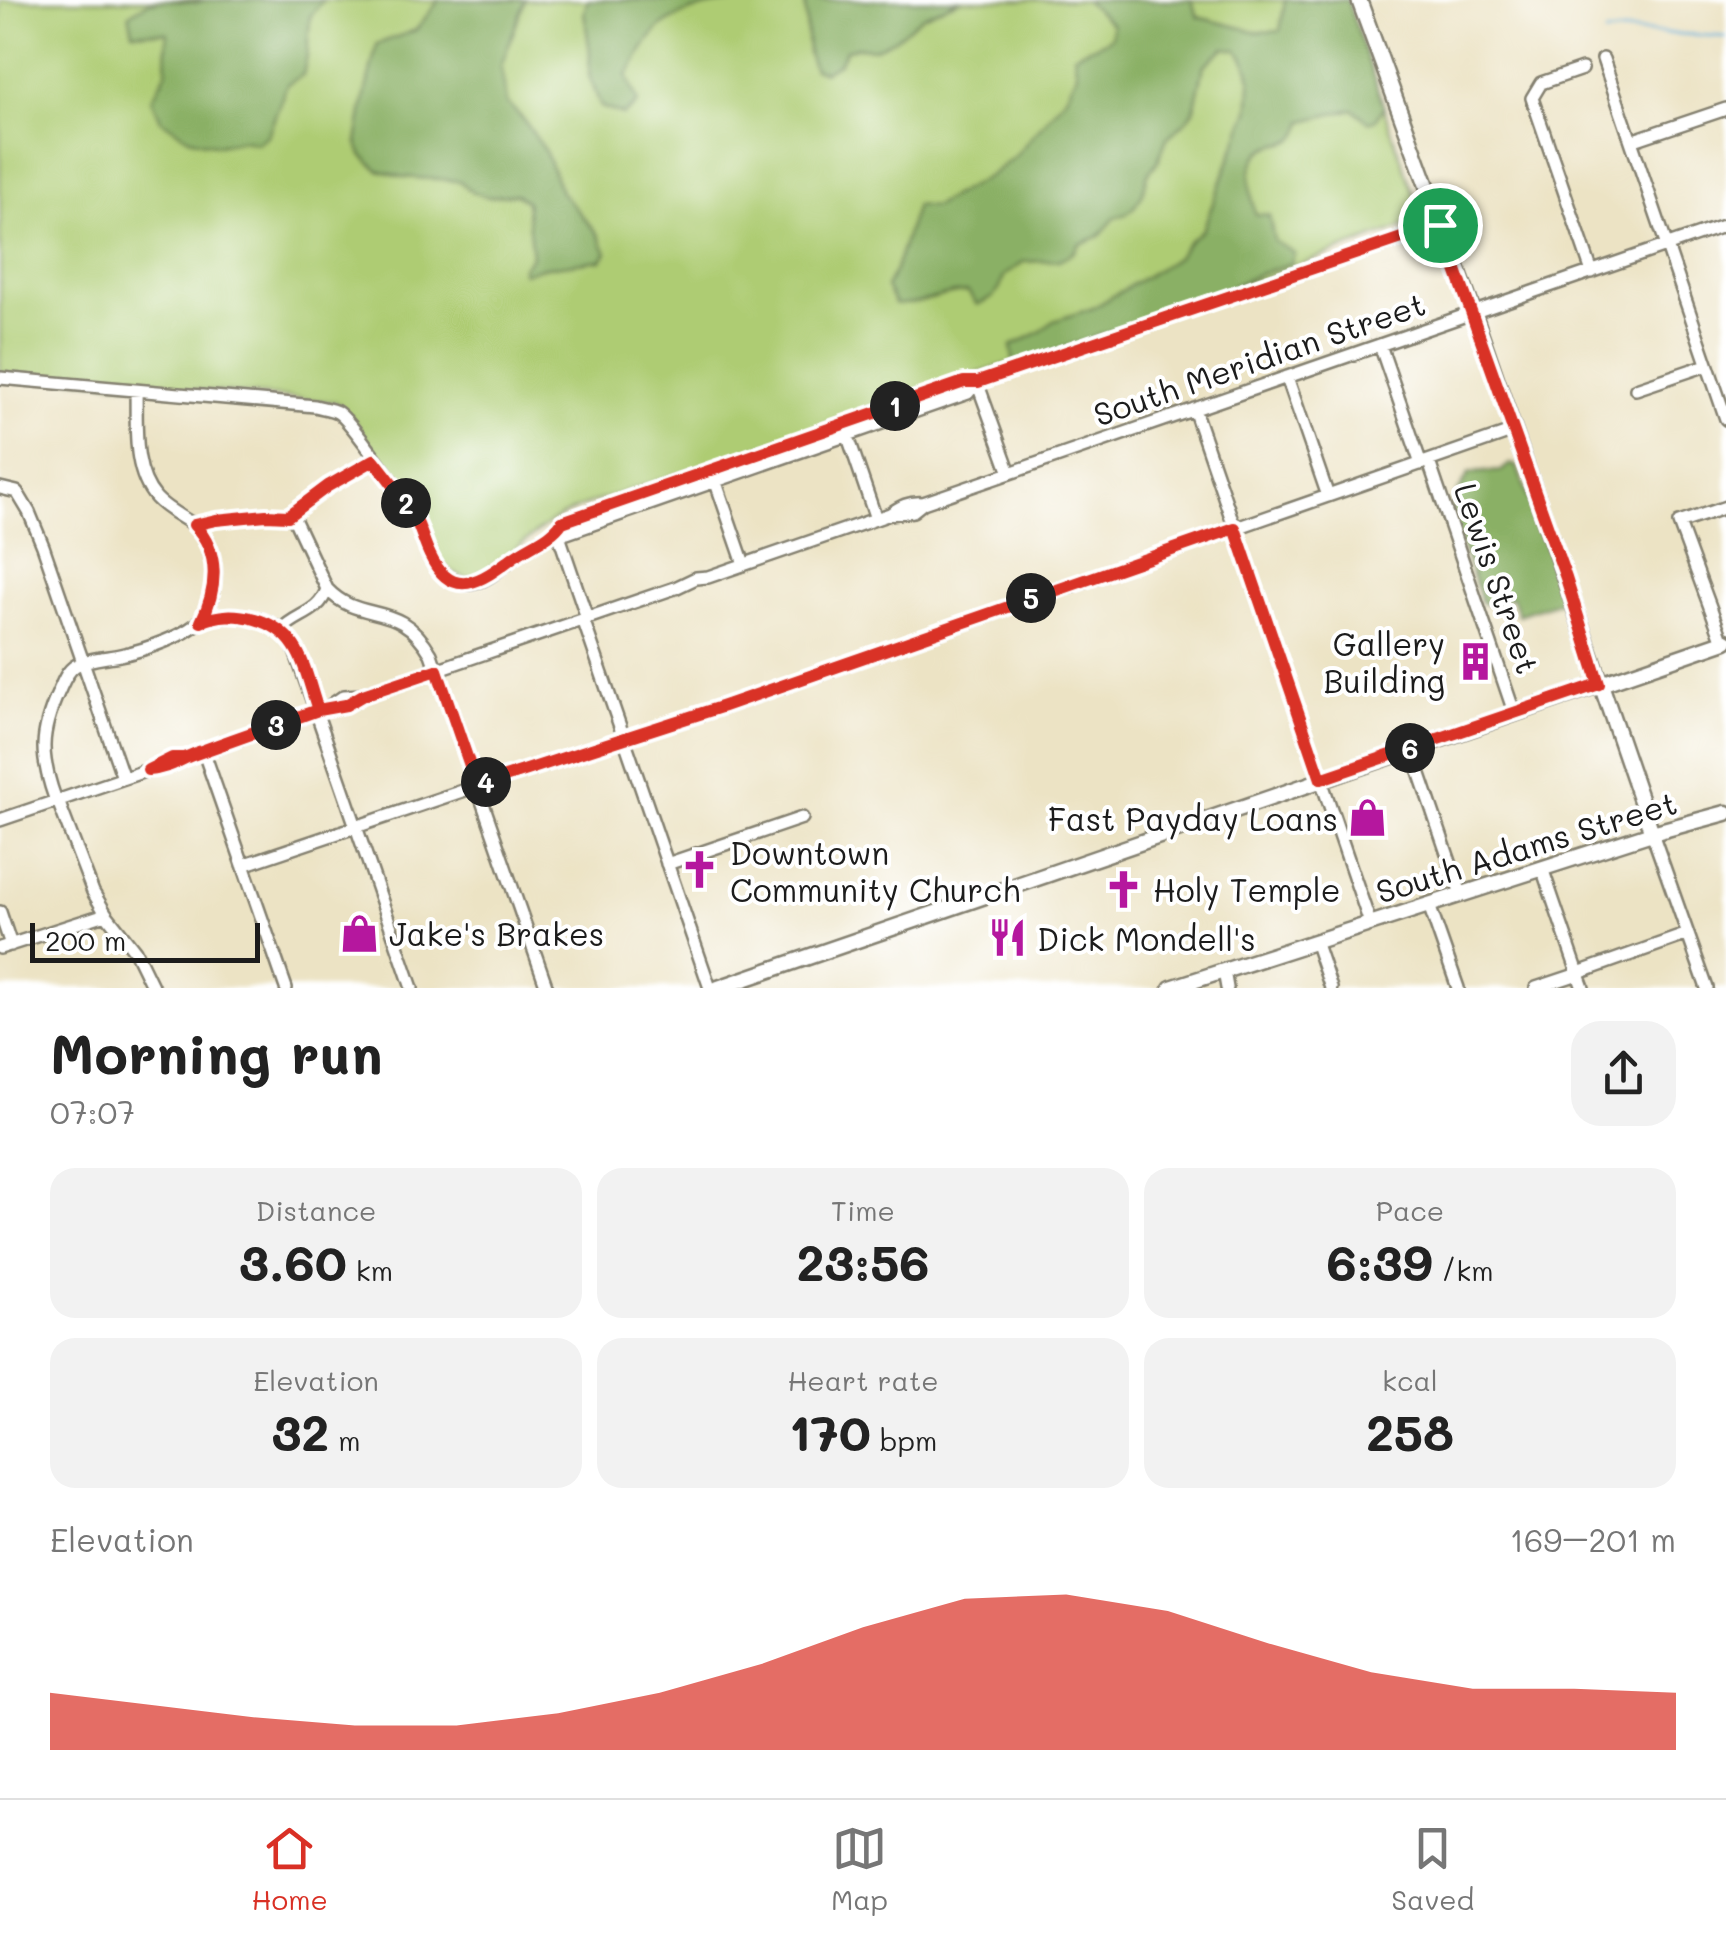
<!DOCTYPE html>
<html lang="en">
<head>
<meta charset="utf-8">
<style>
	body { margin:0; font-family:Mali,sans-serif; background:#f2f2f2; color:#222; height:100vh; display:flex; flex-direction:column; font-size:38px; white-space:nowrap }
	* { box-sizing:border-box; margin:0 }
	p { font-size:32px; color:#767676 }
	.icon { flex:none; width:55px; height:55px; fill:none; stroke:currentColor; stroke-width:2; stroke-linecap:round; stroke-linejoin:round }
	.map { position:relative; height:988px; overflow:hidden }
	.drawer { display:flex; flex-direction:column; background:#fff; flex:1 }
	.drawer>* { flex:none }
	.scale { position:absolute; left:30px; bottom:25px; width:230px; box-sizing:border-box; padding-left:10px; border:5px solid #1c1c1c; border-top:0; font-size:28px; line-height:35px; white-space:nowrap; color:#1c1c1c; -webkit-text-stroke:8px #fff; paint-order:stroke }
	.pin { position:absolute; display:grid; place-items:center; width:85px; height:85px; color:#fff; margin:-42px; border:5px solid #fff; border-radius:50%; box-shadow:0 2px 10px #0007 }
	.km { position:absolute; width:50px; height:50px; margin:-25px; border-radius:50%; background:#222; color:#fff; font-size:28px; line-height:50px; text-align:center }
	.round { display:grid; place-items:center; flex:none; width:105px; height:105px; border-radius:30px; background:#f2f2f2 }
	.headline { display:flex; align-items:center; justify-content:space-between; height:170px; padding:0 50px }
	h1 { font-size:55px; font-weight:700; line-height:75px }
	.figures { display:grid; grid-template-columns:repeat(3,1fr); gap:15px; height:170px; padding:10px 50px }
	.figures div { display:grid; align-content:center; border-radius:25px; background:#f2f2f2; text-align:center }
	.figures b { font-size:50px; font-weight:700 }
	.figures small { font-size:28px; font-weight:400 }
	.figures p { font-size:28px }
	.chart { height:280px; padding:20px 50px }
	.chart p { display:flex; justify-content:space-between }
	.chart svg { width:100%; height:180px; margin-top:10px; fill:#d93025; opacity:.7 }
	.dock { display:flex; justify-content:space-around; align-items:center; height:140px; border-top:2px solid #e0e0e0; background:#fff; font-size:28px; color:#767676 }
	.dock a { display:grid; justify-items:center; gap:5px }
	.dock .current { color:#d93025 }
	.map>svg:first-child { display:block }
	.green { fill:#aecc73; stroke:#657448; stroke-width:2.5 }
	.forest { fill:#8ab065; stroke:#536640; stroke-width:2.5 }
	.lines { fill:none; stroke-linecap:round; stroke-linejoin:round }
	.stream { stroke:#60afda; stroke-width:2.5 }
	.minor-casing { stroke:#848070; stroke-width:16 }
	.major-casing { stroke:#848070; stroke-width:19 }
	.minor { stroke:#fff; stroke-width:11 }
	.major { stroke:#fff; stroke-width:14 }
	.route-casing { stroke:#fff; stroke-width:20 }
	.route { stroke:#d93025; stroke-width:12 }
	.labels { text-anchor:middle; dominant-baseline:central; stroke-width:8; stroke-linejoin:round; paint-order:stroke }
	.street-label { font-size:32px; fill:#1c1c1c; stroke:#fff }
	.poi-label { font-size:32px; fill:#1c1c1c; stroke:#fff; text-anchor:start }
</style>
</head>
<body>
<div class="map">
<svg width="1726" height="988" viewBox="0 0 1726 988">
	<rect width="100%" height="100%" fill="#fff"/>
	<filter id="ink" filterUnits="userSpaceOnUse"><feTurbulence type="fractalNoise" baseFrequency=".01" numOctaves="2"/><feDisplacementMap in="SourceGraphic" scale="20" xChannelSelector="R" yChannelSelector="G"/><feConvolveMatrix kernelMatrix="1 2 1 2 8 2 1 2 1" color-interpolation-filters="sRGB"/></filter>
	<filter id="wash" filterUnits="userSpaceOnUse"><feTurbulence type="fractalNoise" baseFrequency=".0048" numOctaves="4" result="noise"/><feDisplacementMap in="SourceGraphic" scale="40" xChannelSelector="R" yChannelSelector="G"/><feGaussianBlur stdDeviation="2.25" result="paint"/><feColorMatrix in="noise" values="0 0 0 0 0 0 0 0 0 0 0 0 0 0 0 0 0 1.4 0 .05"/><feComposite in="paint" operator="in"/></filter>
	<g filter="url(#wash)">
		<rect width="100%" height="100%" fill="#ece3c4"/>
		<path class="green" d="M0,0H1345L1423,220L1266,277L583,506C571,512 558,517 547,525C521,543 498,567 468,579L455,574L443,566L433,554L419,515L352,418L336,402L0,373Z"/>
		<path class="forest" d="M168,0L195,3L206,0H323L310,17L307,56L303,75L287,84L268,135L257,143L243,140L218,145L189,138L161,120L152,99L166,73L167,33L133,32L129,14L149,2Z
			M439,0H525L501,66L507,103L524,120L545,151L561,192L598,234L607,253L601,260L545,267L523,273L522,268L532,256L526,201L516,194L488,197L471,192L460,181L403,177L378,170L362,155L357,142L366,90L377,44L416,30Z
			M588,0H756C726,4 690,6 664,24C648,36 637,60 627,76L638,103L623,115L601,107L589,75L590,52L584,12Z
			M805,0H960L923,16L895,39L874,49L857,47L846,50L839,63L824,72L814,69L808,54Z
			M1085,0H1191L1198,17L1258,32L1280,31L1285,0H1347L1384,107L1376,119L1369,122L1353,109L1304,121C1295,153 1280,136 1261,152C1244,167 1251,195 1255,214L1269,215L1274,241L1294,253L1292,263L1259,274L1201,301L1014,365L1011,346L1040,332L1053,321L1093,308L1176,258L1188,242L1203,229L1249,110C1252,86 1254,68 1237,50L1224,48L1204,66L1194,110L1187,120L1167,138L1158,161L1148,174L1142,196L1134,207L1126,214L1115,218L1098,237L1079,244L1073,253L1059,260L1023,262L1004,276L1000,288L992,298L977,305L968,292C940,292 924,306 895,304L886,287L895,270L916,205L933,207L992,174L1014,157L1067,95L1077,73L1074,55C1087,47 1100,46 1111,37L1112,25Z
			M1510,464L1517,466L1566,599L1518,615L1512,597L1490,605L1482,603L1453,522L1452,503L1469,473L1501,471Z"/>
		<g class="lines">
			<path class="stream" d="M1605,34L1634,31L1726,37"/>
		</g>
	</g>
	<g filter="url(#ink)">
		<g class="lines">
			<defs>
				<path id="minor" d="M1603,59L1726,419
					M1582,69L1541,83L1532,98L1592,272
					M1631,141L1726,109
					M1380,345L1421,464
					M1287,377L1328,496
					M0,378L315,406C322,408 331,409 337,412C350,419 406,500 414,517C424,534 426,557 441,572C447,578 459,584 468,584C486,583 501,567 514,557C529,545 553,538 563,521L964,382H977L1440,225
					M977,382L1010,473
					M1636,389L1707,365
					M136,391C137,425 132,471 156,498C166,509 182,517 194,525L216,520L266,515L288,516L329,486L374,459
					M1194,409L1370,923
					M845,428L876,519
					M1429,462L1514,712
					M713,474L744,564
					M0,488L17,492L29,512L43,546L123,778
					M890,514C901,506 909,502 923,503L1010,473L1726,225
					M557,530L567,533L968,393L977,382
					M557,530L587,618
					M327,589C362,626 398,597 431,654L547,988
					M583,619L710,988
					M201,621C230,610 273,615 292,642L412,988
					M281,630C297,613 319,614 327,589L295,521L288,516
					M1723,642L1679,523L1726,507
					M327,708L344,696L363,695
					M1411,748L1461,894
					M203,750L286,988
					M56,801C40,757 39,734 59,691C63,682 67,671 75,666C88,658 106,658 120,655C141,651 191,635 203,617C210,607 212,593 214,581C216,559 210,541 194,525
					M58,801L93,892L106,914L135,951L153,988
					M0,820L148,770L172,759L184,758L327,708L346,705L363,695L675,588L696,578L708,577L890,514L913,511L923,503
					M1652,833L1707,988
					M667,864L802,818
					M243,865L477,786L723,707L1514,431
					M1542,868L1577,970
					M1429,905L1458,988
					M0,912L11,945
					M1315,941L1331,988
					M0,948L106,914
					M1224,971L1227,988
					M1576,971L1581,972L1579,977L1583,988
					M1581,972L1688,934
					M1536,988L1575,975"/>
				<path id="major" d="M1359,0L1474,314L1652,833
					M718,988L1726,641
					M1171,988L1652,833L1726,813"/>
			</defs>
			<use href="#minor" class="minor-casing"/>
			<use href="#major" class="major-casing"/>
			<use href="#minor" class="minor"/>
			<use href="#major" class="major"/>
		</g>
	</g>
	<g class="lines" filter="url(#ink)">
		<defs>
			<path id="route" d="M1440,225L978,382H964L562,522C552,538 528,546 512,558C482,581 452,602 430,555C424,543 421,530 415,518C404,497 388,478 374,460L328,486L288,516L266,515L216,520L194,525C221,552 217,590 201,622C219,614 235,614 255,619C302,632 304,670 318,710L184,758H172L148,770C169,769 180,759 199,752C238,737 278,724 318,710L346,705L363,695L437,670L477,786L724,706L1235,528L1321,779L1599,684L1566,578L1440,225"/>
		</defs>
		<use href="#route" class="route-casing"/>
		<use href="#route" class="route"/>
	</g>
	<defs>
		<symbol id="building-bare" viewBox="-9 -9 18 18"><path d="M-4-6H4V6H1V3H-1V6H-4ZM-2.5-4.3h1.7v1.8h-1.7ZM.8-4.3h1.7v1.8H.8ZM-2.5-1h1.7V.8h-1.7ZM.8-1h1.7V.8H.8Z" fill="#b5179e" stroke="#fff" stroke-width="2.5" paint-order="stroke"/></symbol>
		<symbol id="shop-bare" viewBox="-9 -9 18 18"><path d="M-5-2.5h2.3a2.7 3.5 0 0 1 5.4 0H5L5.5 6h-11ZM-1.5-2.5h3a1.5 2.3 0 0 0-3 0Z" fill="#b5179e" stroke="#fff" stroke-width="2.5" paint-order="stroke"/></symbol>
		<symbol id="church-bare" viewBox="-9 -9 18 18"><path d="M-1.2-6h2.4v3.5h3.3v2.4h-3.3V6h-2.4V-.1h-3.3v-2.4h3.3Z" fill="#b5179e" stroke="#fff" stroke-width="2.5" paint-order="stroke"/></symbol>
		<symbol id="restaurant-bare" viewBox="-9 -9 18 18"><path d="M-5-6h1v4h1v-4h1v4h1v-4h1v5L-1.5 .5V6h-2V.5L-5-1ZM5-6V6H3V1.5H1.5Q1.5-4 5-6Z" fill="#b5179e" stroke="#fff" stroke-width="2.5" paint-order="stroke"/></symbol>
	</defs>
	<g fill-rule="evenodd">
		<use href="#building-bare" x="1448" y="634" width="55" height="55"/>
		<use href="#shop-bare" x="1340" y="790" width="55" height="55"/>
		<use href="#church-bare" x="672" y="842" width="55" height="55"/>
		<use href="#church-bare" x="1096" y="862" width="55" height="55"/>
		<use href="#shop-bare" x="332" y="906" width="55" height="55"/>
		<use href="#restaurant-bare" x="980" y="910" width="55" height="55"/>
	</g>
	<g class="labels">
		<g class="street-label">
			<text transform="translate(1259 358) rotate(-19)">South Meridian Street</text>
			<text transform="translate(1498 578) rotate(71)">Lewis Street</text>
			<text transform="translate(1526 846) rotate(-17)">South Adams Street</text>
		</g>
		<g class="poi-label">
			<text x="1445" y="643" text-anchor="end">Gallery<tspan x="1445" dy="37">Building</tspan></text>
			<text x="1338" y="818" text-anchor="end">Fast Payday Loans</text>
			<text x="730" y="852">Downtown<tspan x="730" dy="37">Community Church</tspan></text>
			<text x="1153" y="889">Holy Temple</text>
			<text x="389" y="933">Jake's Brakes</text>
			<text x="1037" y="938">Dick Mondell's</text>
		</g>
	</g>
</svg>
<div class="scale">200 m</div>
<div class="pin" style="left:1440px;top:225px;background:#1e9e55"><svg class="icon" aria-label="arrive" viewBox="0 0 24 24"><path d="M6 21V4h12l-3 4 3 4H6"/></svg></div>
<b class="km" style="left:895px;top:406px">1</b>
<b class="km" style="left:406px;top:503px">2</b>
<b class="km" style="left:276px;top:725px">3</b>
<b class="km" style="left:486px;top:782px">4</b>
<b class="km" style="left:1031px;top:598px">5</b>
<b class="km" style="left:1410px;top:748px">6</b>
</div>
<section class="drawer">
<div class="headline"><div><h1>Morning run</h1><p>07:07</p></div><a class="round"><svg class="icon" aria-label="share" viewBox="0 0 24 24"><path d="M12 15V3M7 8l5-5 5 5M5 13v7h14v-7"/></svg></a></div>
<div class="figures">
<div><p>Distance</p><b>3.60<small> km</small></b></div>
<div><p>Time</p><b>23:56</b></div>
<div><p>Pace</p><b>6:39<small> /km</small></b></div>
</div>
<div class="figures">
<div><p>Elevation</p><b>32<small> m</small></b></div>
<div><p>Heart rate</p><b>170<small> bpm</small></b></div>
<div><p>kcal</p><b>258</b></div>
</div>
<div class="chart"><p><span>Elevation</span>169–201 m</p>
<svg viewBox="0 0 160 44" preserveAspectRatio="none"><path d="M0 44V30L10 33L20 36L30 38L40 38L50 35L60 30L70 23L80 14L90 7L100 6L110 10L120 18L130 25L140 29L150 29L160 30V44z"/></svg>
</div>
</section>
<nav class="dock">
<a class="current"><svg class="icon" aria-label="home" viewBox="0 0 24 24"><path d="M3 11l9-7 9 7M6 9v11h12V9"/></svg>Home</a>
<a><svg class="icon" aria-label="map" viewBox="0 0 24 24"><path d="M3 6l6-2 6 2 6-2v14l-6 2-6-2-6 2zM9 4v14M15 6v14"/></svg>Map</a>
<a><svg class="icon" aria-label="saved" viewBox="0 0 24 24"><path d="M7 4h10v16l-5-4-5 4z"/></svg>Saved</a>
</nav>
</body>
</html>
